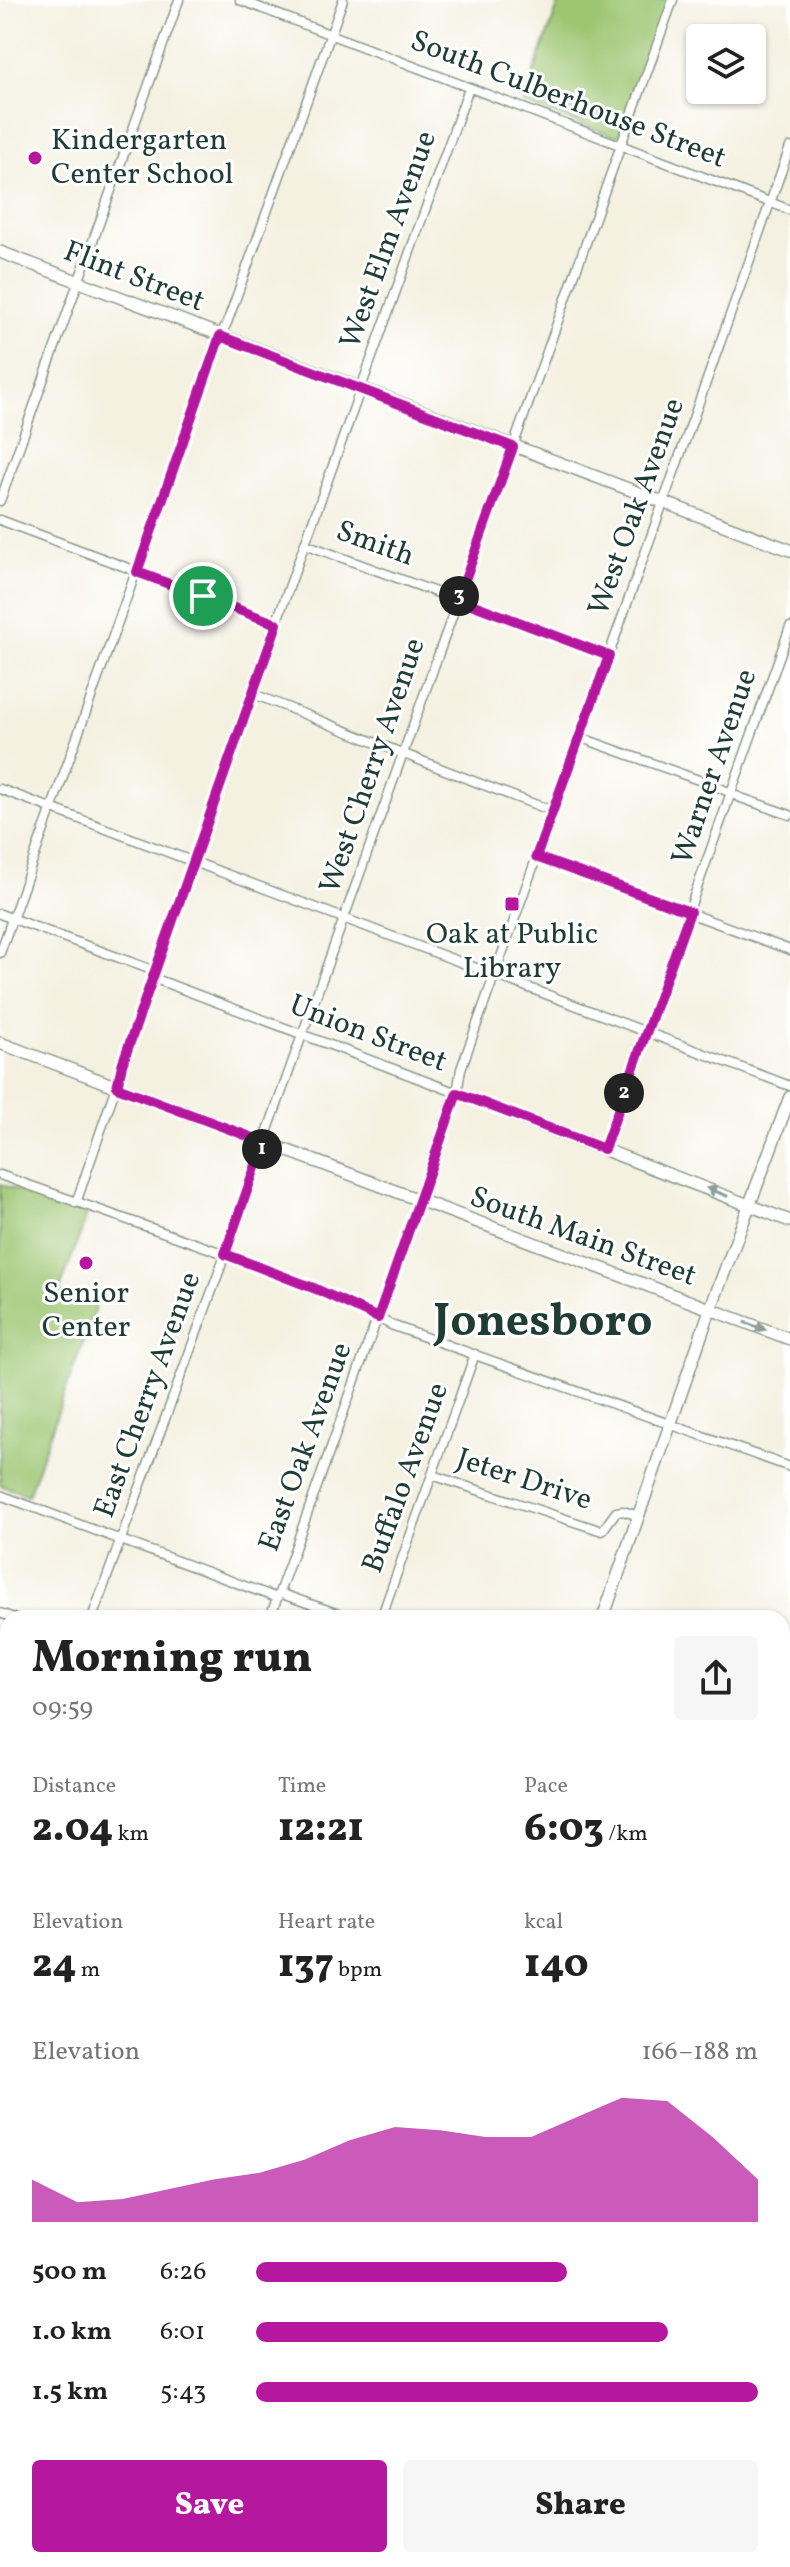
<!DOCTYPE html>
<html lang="en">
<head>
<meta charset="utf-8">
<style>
	body { margin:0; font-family:Vollkorn,serif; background:#f6f6f6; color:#222; height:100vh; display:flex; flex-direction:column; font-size:30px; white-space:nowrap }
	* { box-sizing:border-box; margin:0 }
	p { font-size:26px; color:#767676 }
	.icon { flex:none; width:44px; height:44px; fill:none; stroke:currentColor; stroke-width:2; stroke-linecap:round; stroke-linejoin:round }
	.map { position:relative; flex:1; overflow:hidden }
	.sheet { position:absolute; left:0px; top:1610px; width:790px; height:958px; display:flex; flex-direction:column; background:#fff; border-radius:24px 24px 0 0; box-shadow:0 2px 6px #0004 }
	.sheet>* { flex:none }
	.buttons { position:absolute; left:686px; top:24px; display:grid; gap:16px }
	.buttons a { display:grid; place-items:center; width:80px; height:80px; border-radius:8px; background:#fff; box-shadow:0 2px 6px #0004; font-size:40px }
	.pin { position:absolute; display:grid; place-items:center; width:68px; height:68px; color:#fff; margin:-34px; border:4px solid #fff; border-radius:50%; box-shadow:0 2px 8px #0007 }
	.km { position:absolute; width:40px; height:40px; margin:-20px; border-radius:50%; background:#222; color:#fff; font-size:22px; line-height:40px; text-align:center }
	.round { display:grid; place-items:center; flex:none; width:84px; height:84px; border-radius:8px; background:#f6f6f6 }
	.summary { display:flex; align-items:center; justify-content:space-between; height:136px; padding:0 32px }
	h1 { font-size:44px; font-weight:800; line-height:60px }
	.metrics { display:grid; grid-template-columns:repeat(3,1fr); gap:12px; height:136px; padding:8px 32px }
	.metrics div { display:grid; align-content:center }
	.metrics b { font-size:40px; font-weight:800 }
	.metrics small { font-size:22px; font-weight:400 }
	.metrics p { font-size:22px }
	.chart { height:224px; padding:16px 32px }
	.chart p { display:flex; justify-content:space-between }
	.chart svg { width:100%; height:144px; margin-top:8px; fill:#b5179e; opacity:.7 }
	.button { display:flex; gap:16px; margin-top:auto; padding:16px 32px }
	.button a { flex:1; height:92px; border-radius:8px; background:#b5179e; color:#fff; font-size:32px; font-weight:800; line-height:92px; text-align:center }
	.button a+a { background:#f6f6f6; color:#222 }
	ul { padding:0 32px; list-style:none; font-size:26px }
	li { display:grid; grid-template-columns:128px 96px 1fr; align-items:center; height:60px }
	li i { height:20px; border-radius:10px; background:#b5179e }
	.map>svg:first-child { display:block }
	.green { fill:#9dc672; stroke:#5e8253; stroke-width:2 }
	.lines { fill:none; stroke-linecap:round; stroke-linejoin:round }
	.stream { stroke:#5baed6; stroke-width:3 }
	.street-casing { stroke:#8a978a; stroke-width:11 }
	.secondary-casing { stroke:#8a978a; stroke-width:14 }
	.street { stroke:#fff; stroke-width:8 }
	.secondary { stroke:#fff; stroke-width:11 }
	.oneway { fill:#8f9e9a }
	.route-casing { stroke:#fff; stroke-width:16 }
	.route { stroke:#b5179e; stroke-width:10 }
	.poi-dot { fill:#b5179e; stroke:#fff; stroke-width:3 }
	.labels { text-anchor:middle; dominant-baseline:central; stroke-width:6; stroke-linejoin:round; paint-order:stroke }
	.street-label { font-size:30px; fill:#1f3d34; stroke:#fff }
	.poi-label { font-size:30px; fill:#1f3d34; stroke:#fff }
	.town-label { font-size:46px; font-weight:bold; fill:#1f3d34; stroke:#fff }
</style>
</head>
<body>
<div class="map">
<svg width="790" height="2567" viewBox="0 0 790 2567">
	<rect width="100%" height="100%" fill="#fff"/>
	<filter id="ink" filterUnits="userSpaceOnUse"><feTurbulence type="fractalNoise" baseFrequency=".0125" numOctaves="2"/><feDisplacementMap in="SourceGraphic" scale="16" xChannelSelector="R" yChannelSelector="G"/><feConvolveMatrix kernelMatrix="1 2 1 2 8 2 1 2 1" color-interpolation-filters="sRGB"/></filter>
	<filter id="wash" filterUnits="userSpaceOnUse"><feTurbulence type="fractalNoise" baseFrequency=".006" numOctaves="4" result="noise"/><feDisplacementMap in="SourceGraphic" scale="32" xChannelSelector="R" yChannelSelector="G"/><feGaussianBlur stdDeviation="1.8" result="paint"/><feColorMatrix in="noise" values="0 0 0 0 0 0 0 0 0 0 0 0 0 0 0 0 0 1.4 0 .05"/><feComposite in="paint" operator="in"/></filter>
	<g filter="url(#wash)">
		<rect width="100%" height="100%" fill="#f4f1e1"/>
		<path class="green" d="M560,0H669L621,135L617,137L523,103Z
			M0,1184L87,1215L59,1292L96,1306L28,1495L0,1485Z"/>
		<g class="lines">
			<path class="stream" d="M621,2567L623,2560"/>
		</g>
	</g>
	<g filter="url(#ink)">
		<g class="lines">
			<defs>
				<path id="street" d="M240,0L790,210
					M0,501L179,0
					M0,520L277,624
					M305,544L609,656
					M251,693C352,733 451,774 553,811
					M579,737L718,787L741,798L790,815
					M0,789L790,1086
					M536,857L790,950
					M0,914L155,971
					M0,953L220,336L227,323L343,0
					M153,978L457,1093L461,1069L790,147
					M604,1149L790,627
					M0,1175L225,1254L366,1311L391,1325L790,1467
					M76,1203L251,693L469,88
					M432,1475L602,1531L616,1512L623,1511L639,1516
					M0,1495L277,1598
					M279,1593L350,1618
					M0,1613L14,1618
					M92,1618L242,1209L268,1130L673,0
					M270,1618L419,1201
					M381,1618L475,1354
					M782,1855L790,1858
					M0,1862L8,1840
					M0,2121L8,2124
					M0,2322L8,2325
					M782,2353L790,2356
					M0,2377L8,2354
					M0,2439L8,2442
					M328,2560L346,2567
					M545,2567L548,2560"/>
				<path id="secondary" d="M0,252L790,550
					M0,1043L790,1339
					M419,1201L457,1093L790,1221
					M603,1618L710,1310L790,1097
					M0,1813L8,1816
					M782,2135L790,2128
					M782,2397L790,2374
					M272,2567L274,2560
					M724,2567L726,2560"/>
			</defs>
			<use href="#street" class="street-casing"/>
			<use href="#secondary" class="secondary-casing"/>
			<use href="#street" class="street"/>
			<use href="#secondary" class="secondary"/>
		</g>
		<defs><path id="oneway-solid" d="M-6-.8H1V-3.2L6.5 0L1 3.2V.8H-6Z" transform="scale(2)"/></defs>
		<g class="oneway">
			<use href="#oneway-solid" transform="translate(717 1192) rotate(-158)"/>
			<use href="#oneway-solid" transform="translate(755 1326) rotate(20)"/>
		</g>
	</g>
	<g class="lines" filter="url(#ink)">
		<defs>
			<path id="route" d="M220,336L513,447L458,599L609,656L536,857L690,912L604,1149L457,1093L378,1318L316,1289L225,1254L264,1142L117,1087L122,1065L277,624L137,572Z"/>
		</defs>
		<use href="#route" class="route-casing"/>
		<use href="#route" class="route"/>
	</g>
	<g class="poi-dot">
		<circle cx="35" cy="158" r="8"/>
		<rect x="504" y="896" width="16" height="16" rx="4"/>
		<circle cx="86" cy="1263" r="8"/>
	</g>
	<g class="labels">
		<g class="street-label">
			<text transform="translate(568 100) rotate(21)">South Culberhouse Street</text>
			<text transform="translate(389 240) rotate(-70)">West Elm Avenue</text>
			<text transform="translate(134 277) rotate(21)">Flint Street</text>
			<text transform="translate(637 507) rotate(-70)">West Oak Avenue</text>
			<text transform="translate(375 544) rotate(20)">Smith</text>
			<text transform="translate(373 766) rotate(-71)">West Cherry Avenue</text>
			<text transform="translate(715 767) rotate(-71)">Warner Avenue</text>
			<text transform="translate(368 1034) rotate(21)">Union Street</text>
			<text transform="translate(583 1237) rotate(20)">South Main Street</text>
			<text transform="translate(148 1395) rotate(-70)">East Cherry Avenue</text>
			<text transform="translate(306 1447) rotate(-70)">East Oak Avenue</text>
			<text transform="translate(406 1478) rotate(-70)">Buffalo Avenue</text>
			<text transform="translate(524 1480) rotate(18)">Jeter Drive</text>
		</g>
		<g class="poi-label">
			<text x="51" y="141" text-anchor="start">Kindergarten<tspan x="51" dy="34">Center School</tspan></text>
			<text x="512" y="935">Oak at Public<tspan x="512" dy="34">Library</tspan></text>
			<text x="86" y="1294">Senior<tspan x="86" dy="34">Center</tspan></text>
		</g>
		<g class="town-label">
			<text x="543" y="1323">Jonesboro</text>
		</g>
	</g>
</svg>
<div class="buttons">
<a><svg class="icon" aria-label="layers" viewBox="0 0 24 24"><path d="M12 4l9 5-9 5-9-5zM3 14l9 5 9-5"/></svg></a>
</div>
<div class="pin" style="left:203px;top:596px;background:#1e9e55"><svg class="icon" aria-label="arrive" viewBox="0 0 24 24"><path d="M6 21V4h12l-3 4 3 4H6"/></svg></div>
<b class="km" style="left:262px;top:1149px">1</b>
<b class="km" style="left:624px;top:1093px">2</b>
<b class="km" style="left:459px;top:596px">3</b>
<section class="sheet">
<div class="summary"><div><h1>Morning run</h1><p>09:59</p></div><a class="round"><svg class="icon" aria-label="share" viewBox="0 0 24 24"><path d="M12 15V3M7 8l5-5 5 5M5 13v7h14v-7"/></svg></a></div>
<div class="metrics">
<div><p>Distance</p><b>2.04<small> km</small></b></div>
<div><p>Time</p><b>12:21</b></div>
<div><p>Pace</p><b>6:03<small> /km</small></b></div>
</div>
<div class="metrics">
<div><p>Elevation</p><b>24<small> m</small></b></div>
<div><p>Heart rate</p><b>137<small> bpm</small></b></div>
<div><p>kcal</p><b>140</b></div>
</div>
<div class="chart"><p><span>Elevation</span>166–188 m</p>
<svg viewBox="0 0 160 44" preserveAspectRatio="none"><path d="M0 44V31L10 38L20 37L30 34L40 31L50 29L60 25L70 19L80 15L90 16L100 18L110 18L120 12L130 6L140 7L150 18L160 31V44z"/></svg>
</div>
<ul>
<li><b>500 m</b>6:26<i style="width:62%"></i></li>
<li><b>1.0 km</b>6:01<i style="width:82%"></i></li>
<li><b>1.5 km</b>5:43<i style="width:100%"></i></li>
</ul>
<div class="button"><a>Save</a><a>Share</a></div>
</section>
</div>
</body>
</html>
